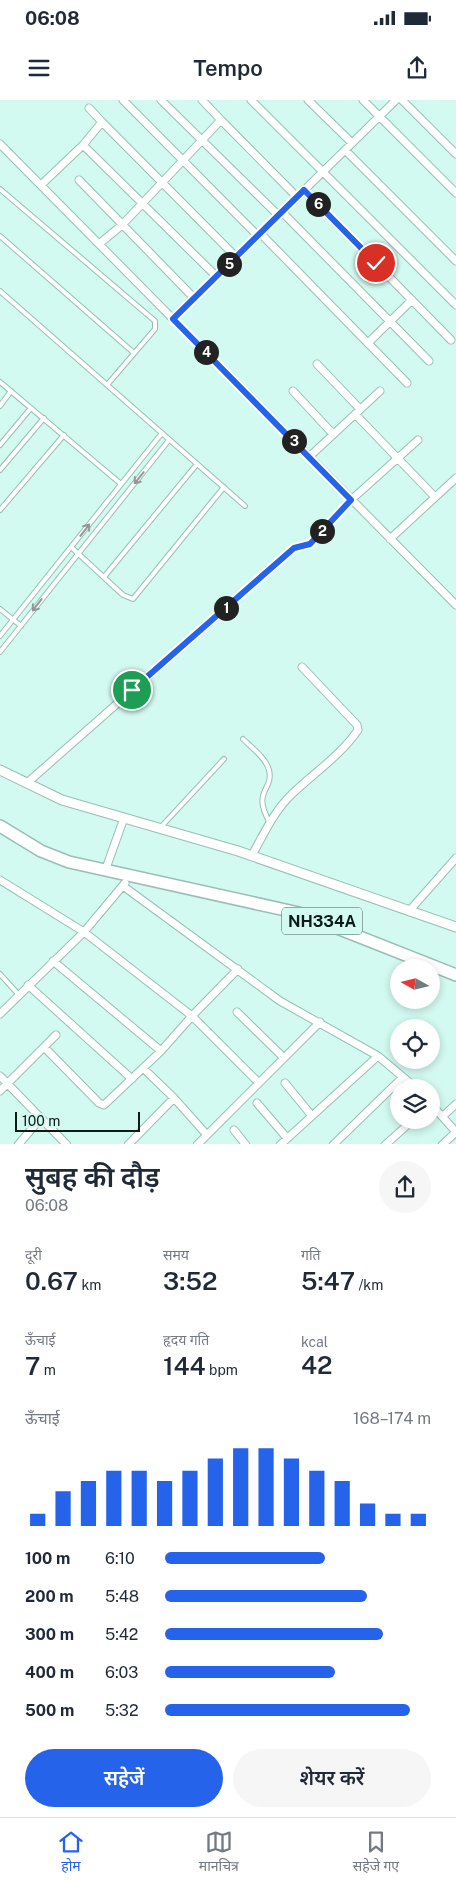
<!DOCTYPE html>
<html lang="hi">
<head>
<meta charset="utf-8">
<style>
	body { margin:0; font-family:"Public Sans","Noto Sans Devanagari",sans-serif; background:#f6f6f7; color:#1f2937; height:100vh; display:flex; flex-direction:column; font-size:19px; white-space:nowrap }
	* { box-sizing:border-box; margin:0 }
	p { font-size:16px; color:#747a83 }
	.icon { flex:none; width:28px; height:28px; fill:none; stroke:currentColor; stroke-width:2; stroke-linecap:round; stroke-linejoin:round }
	.map { position:relative; height:1044px; overflow:hidden }
	.side { display:flex; flex-direction:column; background:#fff; flex:1 }
	.side>* { flex:none }
	.needle { width:32px; rotate:278deg }
	.controls { position:absolute; left:390px; top:859px; display:grid; gap:10px }
	.controls a { display:grid; place-items:center; width:50px; height:50px; border-radius:50%; background:#fff; box-shadow:0 2px 8px #0003; font-size:25px }
	.scale { position:absolute; left:15px; bottom:12px; width:125px; box-sizing:border-box; padding-left:5px; border:2px solid #0c1b18; border-top:0; font-size:14px; line-height:18px; white-space:nowrap; color:#0c1b18; -webkit-text-stroke:4px #d2faf0; paint-order:stroke }
	.pin { position:absolute; display:grid; place-items:center; width:42px; height:42px; color:#fff; margin:-21px; border:2px solid #fff; border-radius:50%; box-shadow:0 1px 5px #0007 }
	.km { position:absolute; width:25px; height:25px; margin:-12px; border-radius:50%; background:#222; color:#fff; font-size:14px; line-height:25px; text-align:center }
	.round { display:grid; place-items:center; flex:none; width:52px; height:52px; border-radius:26px; background:#f6f6f7 }
	.headline { display:flex; align-items:center; justify-content:space-between; height:85px; padding:0 25px }
	h1 { font-size:28px; font-weight:600; line-height:38px }
	.stats { display:grid; grid-template-columns:repeat(3,1fr); gap:8px; height:85px; padding:5px 25px }
	.stats div { display:grid; align-content:center }
	.stats b { font-size:25px; font-weight:600 }
	.stats small { font-size:14px; font-weight:400 }
	.stats p { font-size:14px }
	.chart { height:140px; padding:10px 25px }
	.chart p { display:flex; justify-content:space-between }
	.chart svg { width:100%; height:90px; margin-top:5px; stroke:#2563eb; stroke-width:6 }
	.primary-button { display:flex; gap:10px; margin-top:auto; padding:10px 25px }
	.primary-button a { flex:1; height:58px; border-radius:30px; background:#2563eb; color:#fff; font-size:20px; font-weight:600; line-height:58px; text-align:center }
	.primary-button a+a { background:#f6f6f7; color:#1f2937 }
	ul { padding:0 25px; list-style:none; font-size:16px }
	li { display:grid; grid-template-columns:80px 60px 1fr; align-items:center; height:38px }
	li i { height:12px; border-radius:6px; background:#2563eb }
	.status { display:flex; justify-content:space-between; align-items:center; height:35px; padding:0 25px; background:#fff; direction:ltr }
	.status svg { height:14px; fill:currentColor }
	header { display:flex; justify-content:space-between; align-items:center; height:65px; padding:0 25px; background:#fff; font-size:22px; font-weight:600 }
	.tabs { display:flex; justify-content:space-around; align-items:center; height:70px; border-top:1px solid #e0e1e3; background:#fff; font-size:14px; color:#747a83 }
	.tabs a { display:grid; justify-items:center; gap:2px }
	.tabs .on { color:#2563eb }
	.map>svg:first-child { display:block }
	.lines { fill:none; stroke-linecap:round; stroke-linejoin:round }
	.service-casing { stroke:#98beb5; stroke-width:6 }
	.minor-casing { stroke:#98beb5; stroke-width:9 }
	.tertiary-casing { stroke:#98beb5; stroke-width:11 }
	.trunk-casing { stroke:#98beb5; stroke-width:14 }
	.service { stroke:#fff; stroke-width:4 }
	.minor { stroke:#fff; stroke-width:7 }
	.tertiary { stroke:#fff; stroke-width:9 }
	.trunk { stroke:#fff; stroke-width:11 }
	.oneway { stroke:#929897 }
	.route-casing { stroke:#fff; stroke-width:10 }
	.route { stroke:#2563eb; stroke-width:6 }
	.labels { text-anchor:middle; dominant-baseline:central; stroke-width:4; stroke-linejoin:round; paint-order:stroke }
	.shield { fill:#d2faf0; stroke:#475e59; stroke-width:1 }
	.shield-label { font-size:16px; font-weight:bold; fill:#0c1b18 }
</style>
</head>
<body>
<div class="status"><b>06:08</b><svg viewBox="0 0 49 12"><path d="M0 12V9h3v3zM5 12V6h3v6zM10 12V3h3v9zM15 12V0h3v12zM26 1h20v11H26zM47 4h2v5h-2z"/></svg></div>
<header><svg class="icon" aria-label="menu" viewBox="0 0 24 24"><path d="M4 6h16M4 12h16M4 18h16"/></svg>Tempo<svg class="icon" aria-label="share" viewBox="0 0 24 24"><path d="M12 15V3M7 8l5-5 5 5M5 13v7h14v-7"/></svg></header>
<div class="map">
<svg width="456" height="1045" viewBox="0 0 456 1045">
	<rect width="100%" height="100%" fill="#d2faf0"/>
	<g class="lines">
		<defs>
			<path id="service" d="M0,89L155,221V229L107,285
				M0,136L134,253
				M0,191L245,406
				M0,282L121,384
				M0,306L11,291
				M0,345L31,308
				M0,370L44,318
				M0,410L64,335
				M71,447L123,495L133,499L224,387
				M104,477L197,364
				M0,509L21,526
				M0,536L162,333
				M0,552L169,340
				M243,639C251,647 266,658 269,670C274,691 251,690 270,723
				M160,728L224,659
				M0,874L19,895"/>
			<path id="minor" d="M123,0L258,136
				M161,0L278,115
				M202,0L221,20
				M251,0L456,205
				M308,0L352,43
				M363,0L456,93
				M402,0L456,54
				M102,22L236,157
				M0,44L456,505
				M83,45L216,176
				M345,50L456,161
				M79,80L194,198
				M41,85L83,45L102,22L89,8
				M304,90L451,240
				M282,112L429,261
				M260,133L407,283
				M99,144L122,125L221,20L297,97
				M173,219L396,0
				M368,243L412,200
				M317,264L360,309
				M293,291L333,334
				M355,314L435,397
				M309,357L380,291
				M390,439L456,378
				M27,683L294,448L310,444L351,400L418,340
				M252,755C264,734 274,711 292,694C314,673 341,655 358,630L357,625L302,567
				M105,771L124,718
				M0,780L84,832L192,916L161,951L104,1005L99,1003L44,947
				M123,786L280,901L378,956L416,988
				M410,810L456,758
				M53,861L161,951
				M238,869L192,916L259,983
				M28,885L132,979
				M237,912L283,957
				M0,914L84,832L125,783
				M0,976L67,1045
				M285,983L312,1016
				M0,991L56,935
				M174,998L207,1035
				M257,1003L287,1038
				M431,1004L456,1032L442,1045
				M443,1016L456,1004
				M234,1030L246,1045
				M18,1045L41,1018
				M128,1045L174,998L143,968
				M197,1045L320,922
				M280,1045L378,956
				M333,1045L403,977
				M385,1045L413,1020"/>
			<path id="tertiary" d="M0,670L62,700L238,751L456,827"/>
			<path id="trunk" d="M0,726L41,751L69,762L299,813L456,875"/>
		</defs>
		<use href="#service" class="service-casing"/>
		<use href="#minor" class="minor-casing"/>
		<use href="#tertiary" class="tertiary-casing"/>
		<use href="#trunk" class="trunk-casing"/>
		<use href="#service" class="service"/>
		<use href="#minor" class="minor"/>
		<use href="#tertiary" class="tertiary"/>
		<use href="#trunk" class="trunk"/>
	</g>
	<defs><path id="oneway-shaft" d="M-6 0H5M1.5-3L5.5 0L1.5 3" fill="none" stroke-width="1.6" stroke-linecap="round" stroke-linejoin="round" transform="scale(1.25)"/></defs>
	<g class="oneway">
		<use href="#oneway-shaft" transform="translate(139 378) rotate(129)"/>
		<use href="#oneway-shaft" transform="translate(85 430) rotate(-52)"/>
		<use href="#oneway-shaft" transform="translate(37 505) rotate(128)"/>
	</g>
	<g class="lines">
		<defs>
			<path id="route" d="M132,590L294,448L310,444L351,400L173,219L304,90L376,163"/>
		</defs>
		<use href="#route" class="route-casing"/>
		<use href="#route" class="route"/>
	</g>
	<g class="labels">
		<rect class="shield" x="282" y="807.5" width="80" height="27" rx="4"/>
		<g class="shield-label">
			<text x="322" y="821">NH334A</text>
		</g>
	</g>
</svg>
<div class="controls">
<a><svg class="needle" viewBox="-14 -14 28 28"><path d="M0-13l5 13h-10z" fill="#e53935"/><path d="M0 13l5-13h-10z" fill="#747a83"/></svg></a>
<a><svg class="icon" aria-label="locate" viewBox="0 0 24 24"><circle cx="12" cy="12" r="6"/><path d="M12 2v4M12 18v4M2 12h4M18 12h4"/></svg></a>
<a><svg class="icon" aria-label="layers" viewBox="0 0 24 24"><path d="M12 4l9 5-9 5-9-5zM3 14l9 5 9-5"/></svg></a>
</div>
<div class="scale">100 m</div>
<div class="pin" style="left:132px;top:590px;background:#1e9e55"><svg class="icon" aria-label="arrive" viewBox="0 0 24 24"><path d="M6 21V4h12l-3 4 3 4H6"/></svg></div>
<div class="pin" style="left:376px;top:163px;background:#d93025"><svg class="icon" aria-label="check" viewBox="0 0 24 24"><path d="M5 12l5 5 9-10"/></svg></div>
<b class="km" style="left:226px;top:508px">1</b>
<b class="km" style="left:322px;top:431px">2</b>
<b class="km" style="left:294px;top:341px">3</b>
<b class="km" style="left:206px;top:252px">4</b>
<b class="km" style="left:229px;top:164px">5</b>
<b class="km" style="left:318px;top:104px">6</b>
</div>
<section class="side">
<div class="headline"><div><h1>सुबह की दौड़</h1><p>06:08</p></div><a class="round"><svg class="icon" aria-label="share" viewBox="0 0 24 24"><path d="M12 15V3M7 8l5-5 5 5M5 13v7h14v-7"/></svg></a></div>
<div class="stats">
<div><p>दूरी</p><b>0.67<small> km</small></b></div>
<div><p>समय</p><b>3:52</b></div>
<div><p>गति</p><b>5:47<small> /km</small></b></div>
</div>
<div class="stats">
<div><p>ऊँचाई</p><b>7<small> m</small></b></div>
<div><p>हृदय गति</p><b>144<small> bpm</small></b></div>
<div><p>kcal</p><b>42</b></div>
</div>
<div class="chart"><p><span>ऊँचाई</span>168–174 m</p>
<svg viewBox="0 0 160 44" preserveAspectRatio="none"><path d="M5 44V38M15 44V27M25 44V22M35 44V17M45 44V17M55 44V22M65 44V17M75 44V11M85 44V6M95 44V6M105 44V11M115 44V17M125 44V22M135 44V33M145 44V38M155 44V38"/></svg>
</div>
<ul>
<li><b>100 m</b>6:10<i style="width:60%"></i></li>
<li><b>200 m</b>5:48<i style="width:76%"></i></li>
<li><b>300 m</b>5:42<i style="width:82%"></i></li>
<li><b>400 m</b>6:03<i style="width:64%"></i></li>
<li><b>500 m</b>5:32<i style="width:92%"></i></li>
</ul>
<div class="primary-button"><a>सहेजें</a><a>शेयर करें</a></div>
</section>
<nav class="tabs">
<a class="on"><svg class="icon" aria-label="home" viewBox="0 0 24 24"><path d="M3 11l9-7 9 7M6 9v11h12V9"/></svg>होम</a>
<a><svg class="icon" aria-label="map" viewBox="0 0 24 24"><path d="M3 6l6-2 6 2 6-2v14l-6 2-6-2-6 2zM9 4v14M15 6v14"/></svg>मानचित्र</a>
<a><svg class="icon" aria-label="saved" viewBox="0 0 24 24"><path d="M7 4h10v16l-5-4-5 4z"/></svg>सहेजे गए</a>
</nav>
</body>
</html>
